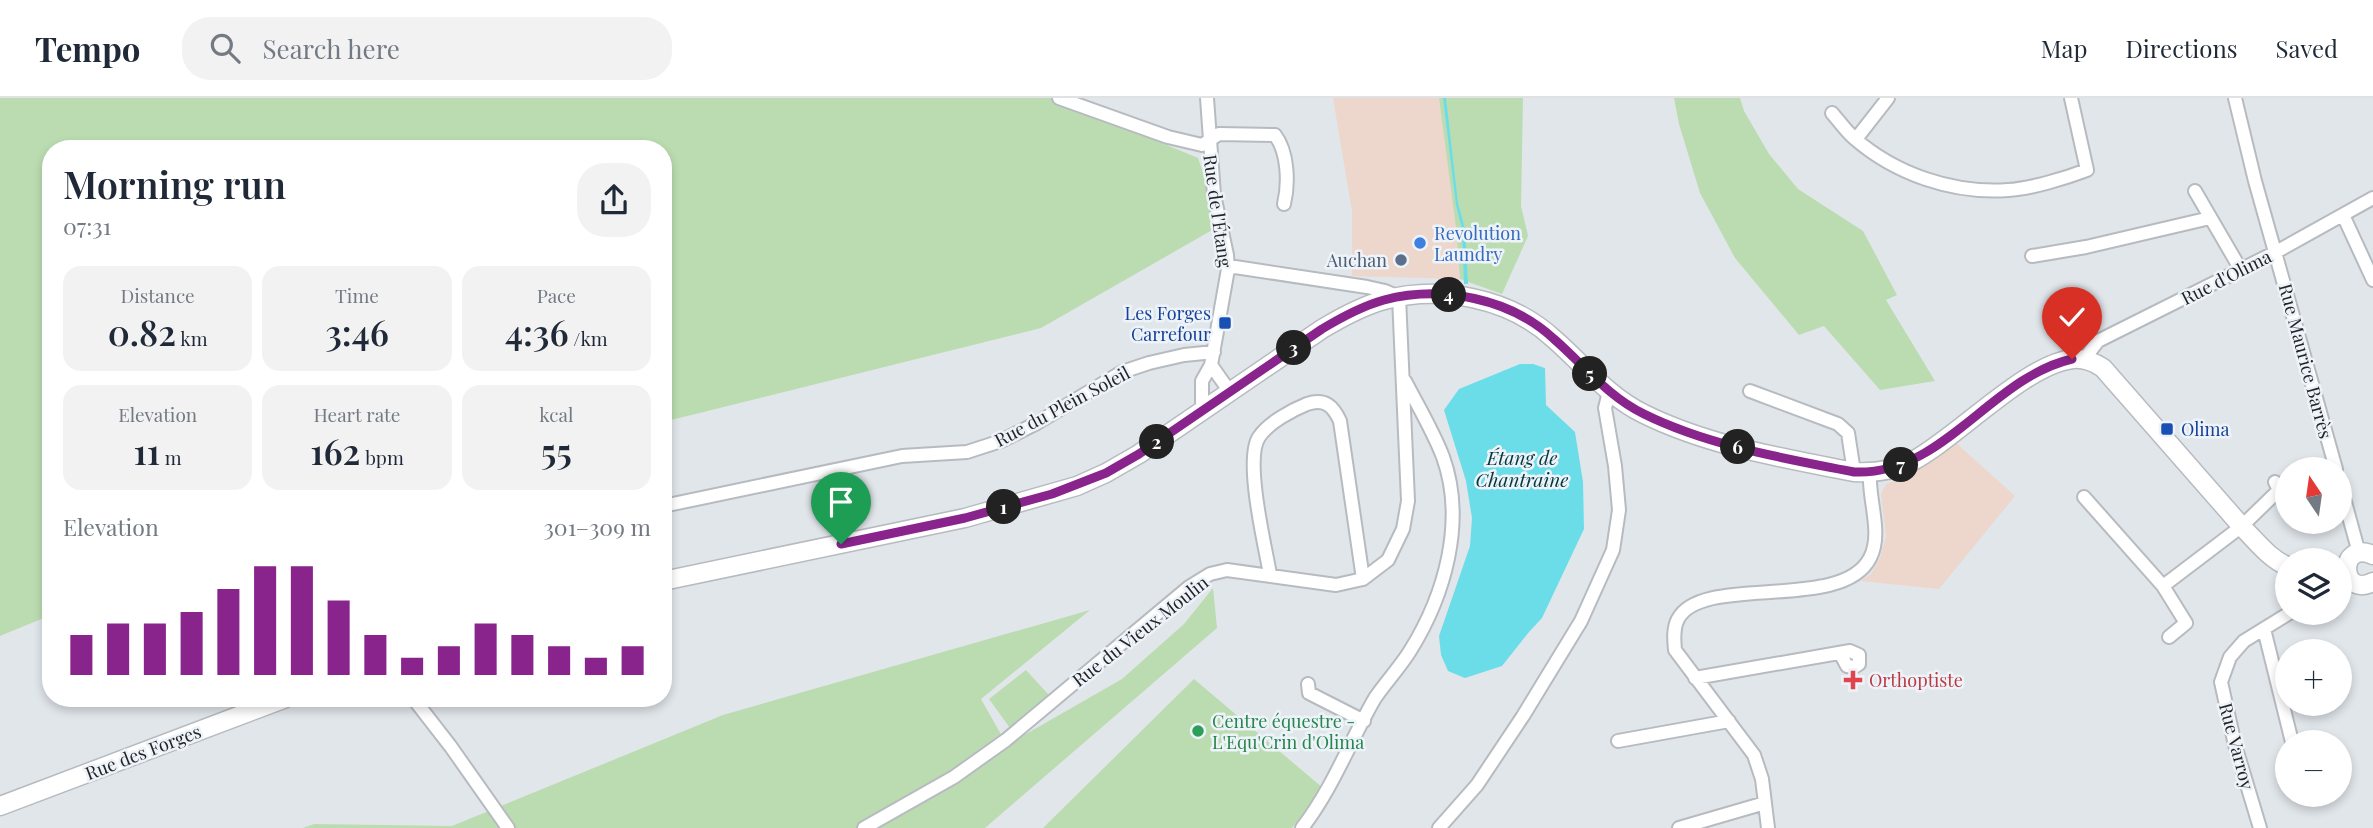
<!DOCTYPE html>
<html lang="en">
<head>
<meta charset="utf-8">
<style>
	body { margin:0; font-family:"Playfair Display",serif; background:#f2f2f3; color:#1f2937; height:100vh; display:flex; flex-direction:column; font-size:26px; white-space:nowrap }
	* { box-sizing:border-box; margin:0 }
	p { font-size:23px; color:#747a83 }
	.icon { flex:none; width:38px; height:38px; fill:none; stroke:currentColor; stroke-width:2; stroke-linecap:round; stroke-linejoin:round }
	.map { position:relative; flex:1; overflow:hidden }
	.drawer { position:absolute; left:42px; top:42px; width:630px; height:567px; display:flex; flex-direction:column; background:#fff; border-radius:28px; box-shadow:0 4px 10px #0003 }
	.drawer>* { flex:none }
	.needle { width:46px; rotate:347deg }
	.tools { position:absolute; left:2275px; top:359px; display:grid; gap:14px }
	.tools a { display:grid; place-items:center; width:77px; height:77px; border-radius:50%; background:#fff; box-shadow:0 4px 10px #0003; font-size:35px }
	.pin { position:absolute; display:grid; place-items:center; width:60px; height:60px; color:#fff; margin:-72px -30px; border-radius:50% 50% 50% 0; rotate:-45deg; box-shadow:0 0 7px #0007 }
	.pin .icon { rotate:45deg }
	.km { position:absolute; width:35px; height:35px; margin:-18px; border-radius:50%; background:#222; color:#fff; font-size:19px; line-height:35px; text-align:center }
	.round { display:grid; place-items:center; flex:none; width:74px; height:74px; border-radius:28px; background:#f2f2f3 }
	.summary { display:flex; align-items:center; justify-content:space-between; height:119px; padding:0 21px }
	h1 { font-size:38px; font-weight:600; line-height:52px }
	.figures { display:grid; grid-template-columns:repeat(3,1fr); gap:10px; height:119px; padding:7px 21px }
	.figures div { display:grid; align-content:center; border-radius:18px; background:#f2f2f3; text-align:center }
	.figures b { font-size:35px; font-weight:600 }
	.figures small { font-size:19px; font-weight:400 }
	.figures p { font-size:19px }
	.chart { height:196px; padding:14px 21px }
	.chart p { display:flex; justify-content:space-between }
	.chart svg { width:100%; height:126px; margin-top:7px; stroke:#88248c; stroke-width:6 }
	header { display:flex; align-items:center; gap:42px; box-sizing:border-box; height:98px; padding:0 35px; background:#fff; border-bottom:2px solid #e0e1e3 }
	header strong { font-size:33px }
	nav { display:flex; gap:38px; margin-inline-start:auto; font-size:24px }
	.search { width:490px; height:63px; background:#f2f2f3; display:flex; align-items:center; gap:18px; box-sizing:border-box; padding:0 24px; border-radius:28px; color:#747a83; font-size:26px }
	.map>svg:first-child { display:block }
	.commercial { fill:#edd6cb }
	.green { fill:#bbdcb0 }
	.water { fill:#6bdde9 }
	.lines { fill:none; stroke-linecap:round; stroke-linejoin:round }
	.minor-casing { stroke:#b7bbc0; stroke-width:16 }
	.secondary-casing { stroke:#b7bbc0; stroke-width:21 }
	.minor { stroke:#fff; stroke-width:12 }
	.secondary { stroke:#fff; stroke-width:18 }
	.route-casing { stroke:#fff; stroke-width:14 }
	.route { stroke:#88248c; stroke-width:9 }
	.shop-dot { fill:#3f7fe0; stroke:#eef3f9; stroke-width:2.5 }
	.service-dot { fill:#5c6f8a; stroke:#eef3f9; stroke-width:2.5 }
	.transit-dot { fill:#1a4fb4; stroke:#eef3f9; stroke-width:2.5 }
	.health-dot { fill:#e0444e; stroke:#eef3f9; stroke-width:2.5 }
	.leisure-dot { fill:#2e9e5b; stroke:#eef3f9; stroke-width:2.5 }
	.labels { text-anchor:middle; dominant-baseline:central; stroke-width:5; stroke-linejoin:round; paint-order:stroke }
	.street-label { font-size:18px; fill:#222426; stroke:#eef3f9 }
	.shop-label { font-size:18px; fill:#366cbe; stroke:#eef3f9; text-anchor:start }
	.service-label { font-size:18px; fill:#4e5e75; stroke:#eef3f9; text-anchor:end }
	.transit-label { font-size:18px; fill:#164399; stroke:#eef3f9; text-anchor:end }
	.health-label { font-size:18px; fill:#be3a42; stroke:#eef3f9; text-anchor:start }
	.leisure-label { font-size:18px; fill:#27864d; stroke:#eef3f9; text-anchor:start }
	.water-label { font-size:19px; font-style:italic; fill:#00393e; stroke:#eef3f9 }
</style>
</head>
<body>
<header>
<strong>Tempo</strong>
<div class="search"><svg class="icon" aria-label="search" viewBox="0 0 24 24"><circle cx="10" cy="10" r="6"/><path d="M15 15l6 6"/></svg>Search here</div>
<nav><a>Map</a><a>Directions</a><a>Saved</a></nav>
</header>
<div class="map">
<svg width="2373" height="730" viewBox="0 0 2373 730">
	<rect width="100%" height="100%" fill="#e1e6eb"/>
	<path class="commercial" d="M1333,0H1439L1456,130L1460,181L1352,178V113Z
		M1956,345L2015,398L1939,491L1861,483L1871,476L1880,460L1886,438L1881,396L1886,386L1913,375Z"/>
	<path class="green" d="M0,0H1053L1198,60L1221,127L1041,230L663,324V51H51V517L0,538Z
		M1439,0H1523L1521,108L1528,138L1502,196L1460,181L1456,130Z
		M1674,0H1740L1744,13L1769,56L1798,91L1863,133L1897,197L1886,202L1935,283L1880,292L1824,228L1799,237L1735,160L1700,95L1679,26Z
		M1213,490L1217,530L985,730H303L314,726L452,728L723,617L1090,512L981,601L1007,647L1122,581L1184,526Z
		M1026,572L1049,597L1010,630L989,601Z
		M1194,581L1323,690L1292,730H1043Z"/>
	<path class="water" d="M1443,0H1446L1458,105L1465,131L1468,186H1464L1462,131L1456,107Z
		M1520,266H1533L1545,270L1546,307L1575,334L1583,384L1584,431L1542,520L1529,534L1502,568L1465,580L1448,573L1441,557L1439,538L1470,448L1472,420L1466,383L1444,312L1459,291Z"/>
	<g class="lines">
		<defs>
			<path id="minor" d="M1059,0L1168,39L1202,47L1219,36L1275,37C1288,54 1289,85 1284,106
				M2235,0L2255,83L2336,371
				M1832,15C1839,23 1846,33 1854,40C1895,76 1953,96 2008,92C2030,91 2066,80 2087,72L2071,0
				M1856,41L1888,0
				M2195,93L2241,172
				M2343,117L2373,182
				M2032,158L2086,149L2210,120
				M2084,261L2098,243L2276,154L2373,100
				M1211,267L1230,294
				M1750,293L1838,326L1848,335L1854,374
				M1205,312L1202,304V283L1211,267L1228,171L1227,157L1214,97L1207,0
				M2340,386L2359,455
				M2084,399L2163,488L2186,525L2169,539
				M663,408L902,358L967,354L1001,343L1037,325L1122,274L1149,265L1184,257L1214,254
				M1270,476C1265,448 1244,361 1259,339C1268,325 1292,312 1307,306C1325,300 1333,308 1340,323L1363,481
				M2163,488L2242,428L2279,392L2275,384
				M2264,531L2292,644
				M1695,580L1850,553L1859,557V566L1854,569L1847,568L1840,555
				M1308,586L1309,595L1364,623
				M413,600L451,649L508,730
				M1618,643L1729,623
				M2306,696V699
				M864,730L954,679L1006,642L1189,489L1210,476L1227,472L1336,487L1363,481L1388,462L1403,431L1408,403L1399,199L1385,193L1367,189L1235,169L1228,171
				M1302,730C1333,690 1350,643 1375,600C1386,584 1400,569 1410,553C1445,497 1466,423 1443,359C1433,333 1418,308 1405,283
				M1439,730L1477,687L1523,618L1581,523L1613,452L1619,412L1615,368L1605,310L1609,294
				M1679,730L1765,705
				M1768,730L1762,681L1754,657L1675,552C1674,542 1673,530 1678,521C1702,475 1842,515 1870,460C1883,435 1868,402 1870,375
				M2260,730L2235,647L2221,584L2230,559L2244,543L2291,514"/>
			<path id="secondary" d="M2373,457C2338,441 2339,501 2373,484
				M663,483L965,420L1077,388L1106,375L1139,356L1322,231C1342,219 1362,208 1384,202C1442,187 1510,200 1554,241C1584,267 1607,298 1644,316C1709,348 1783,360 1854,374C1873,375 1893,373 1911,364C1957,340 2025,266 2073,261C2085,260 2094,264 2103,270L2244,431C2257,444 2270,461 2287,468
				M0,708L286,600"/>
		</defs>
		<use href="#minor" class="minor-casing"/>
		<use href="#secondary" class="secondary-casing"/>
		<use href="#minor" class="minor"/>
		<use href="#secondary" class="secondary"/>
	</g>
	<g class="lines">
		<defs>
			<path id="route" d="M841,446L965,420L1052,396L1106,375L1139,356L1322,231C1342,219 1362,208 1384,202C1442,187 1510,200 1554,241C1584,267 1607,298 1644,316C1709,348 1783,360 1854,374C1943,378 1990,280 2072,261"/>
		</defs>
		<use href="#route" class="route-casing"/>
		<use href="#route" class="route"/>
	</g>
	<circle class="shop-dot" cx="1420" cy="145" r="7"/>
	<circle class="service-dot" cx="1401" cy="162" r="7"/>
	<g class="transit-dot">
		<rect x="1218" y="218" width="14" height="14" rx="3.5"/>
		<rect x="2160" y="324" width="14" height="14" rx="3.5"/>
	</g>
	<path class="health-dot" d="M1849.5 571.5h7v7h7v7h-7v7h-7v-7h-7v-7h7z"/>
	<circle class="leisure-dot" cx="1198" cy="633" r="7"/>
	<g class="labels">
		<g class="street-label">
			<text transform="translate(1218 113) rotate(82)">Rue de l'Étang</text>
			<text transform="translate(2226 179) rotate(-27)">Rue d'Olima</text>
			<text transform="translate(2306 263) rotate(75)">Rue Maurice Barrès</text>
			<text transform="translate(1062 308) rotate(-28)">Rue du Plein Soleil</text>
			<text transform="translate(1140 533) rotate(-38)">Rue du Vieux Moulin</text>
			<text transform="translate(2237 648) rotate(75)">Rue Varroy</text>
			<text transform="translate(143 654) rotate(-21)">Rue des Forges</text>
		</g>
		<g class="shop-label">
			<text x="1434" y="135">Revolution<tspan x="1434" dy="21">Laundry</tspan></text>
		</g>
		<g class="service-label">
			<text x="1387" y="162">Auchan</text>
		</g>
		<g class="transit-label">
			<text x="1211" y="215">Les Forges<tspan x="1211" dy="21">Carrefour</tspan></text>
			<text x="2181" y="331" text-anchor="start">Olima</text>
		</g>
		<g class="health-label">
			<text x="1869" y="582">Orthoptiste</text>
		</g>
		<g class="leisure-label">
			<text x="1212" y="623">Centre équestre -<tspan x="1212" dy="21">L'Equ'Crin d'Olima</tspan></text>
		</g>
		<g class="water-label">
			<text x="1522" y="359">Étang de<tspan x="1522" dy="22">Chantraine</tspan></text>
		</g>
	</g>
</svg>
<div class="tools">
<a><svg class="needle" viewBox="-14 -14 28 28"><path d="M0-13l5 13h-10z" fill="#e53935"/><path d="M0 13l5-13h-10z" fill="#747a83"/></svg></a>
<a><svg class="icon" aria-label="layers" viewBox="0 0 24 24"><path d="M12 4l9 5-9 5-9-5zM3 14l9 5 9-5"/></svg></a>
<a>+</a>
<a>−</a>
</div>
<div class="pin" style="left:841px;top:446px;background:#1e9e55"><svg class="icon" aria-label="arrive" viewBox="0 0 24 24"><path d="M6 21V4h12l-3 4 3 4H6"/></svg></div>
<div class="pin" style="left:2072px;top:261px;background:#d93025"><svg class="icon" aria-label="check" viewBox="0 0 24 24"><path d="M5 12l5 5 9-10"/></svg></div>
<b class="km" style="left:1004px;top:409px">1</b>
<b class="km" style="left:1157px;top:344px">2</b>
<b class="km" style="left:1294px;top:250px">3</b>
<b class="km" style="left:1449px;top:197px">4</b>
<b class="km" style="left:1590px;top:276px">5</b>
<b class="km" style="left:1738px;top:349px">6</b>
<b class="km" style="left:1901px;top:367px">7</b>
<section class="drawer">
<div class="summary"><div><h1>Morning run</h1><p>07:31</p></div><a class="round"><svg class="icon" aria-label="share" viewBox="0 0 24 24"><path d="M12 15V3M7 8l5-5 5 5M5 13v7h14v-7"/></svg></a></div>
<div class="figures">
<div><p>Distance</p><b>0.82<small> km</small></b></div>
<div><p>Time</p><b>3:46</b></div>
<div><p>Pace</p><b>4:36<small> /km</small></b></div>
</div>
<div class="figures">
<div><p>Elevation</p><b>11<small> m</small></b></div>
<div><p>Heart rate</p><b>162<small> bpm</small></b></div>
<div><p>kcal</p><b>55</b></div>
</div>
<div class="chart"><p><span>Elevation</span>301–309 m</p>
<svg viewBox="0 0 160 44" preserveAspectRatio="none"><path d="M5 44V30M15 44V26M25 44V26M35 44V22M45 44V14M55 44V6M65 44V6M75 44V18M85 44V30M95 44V38M105 44V34M115 44V26M125 44V30M135 44V34M145 44V38M155 44V34"/></svg>
</div>
</section>
</div>
</body>
</html>
